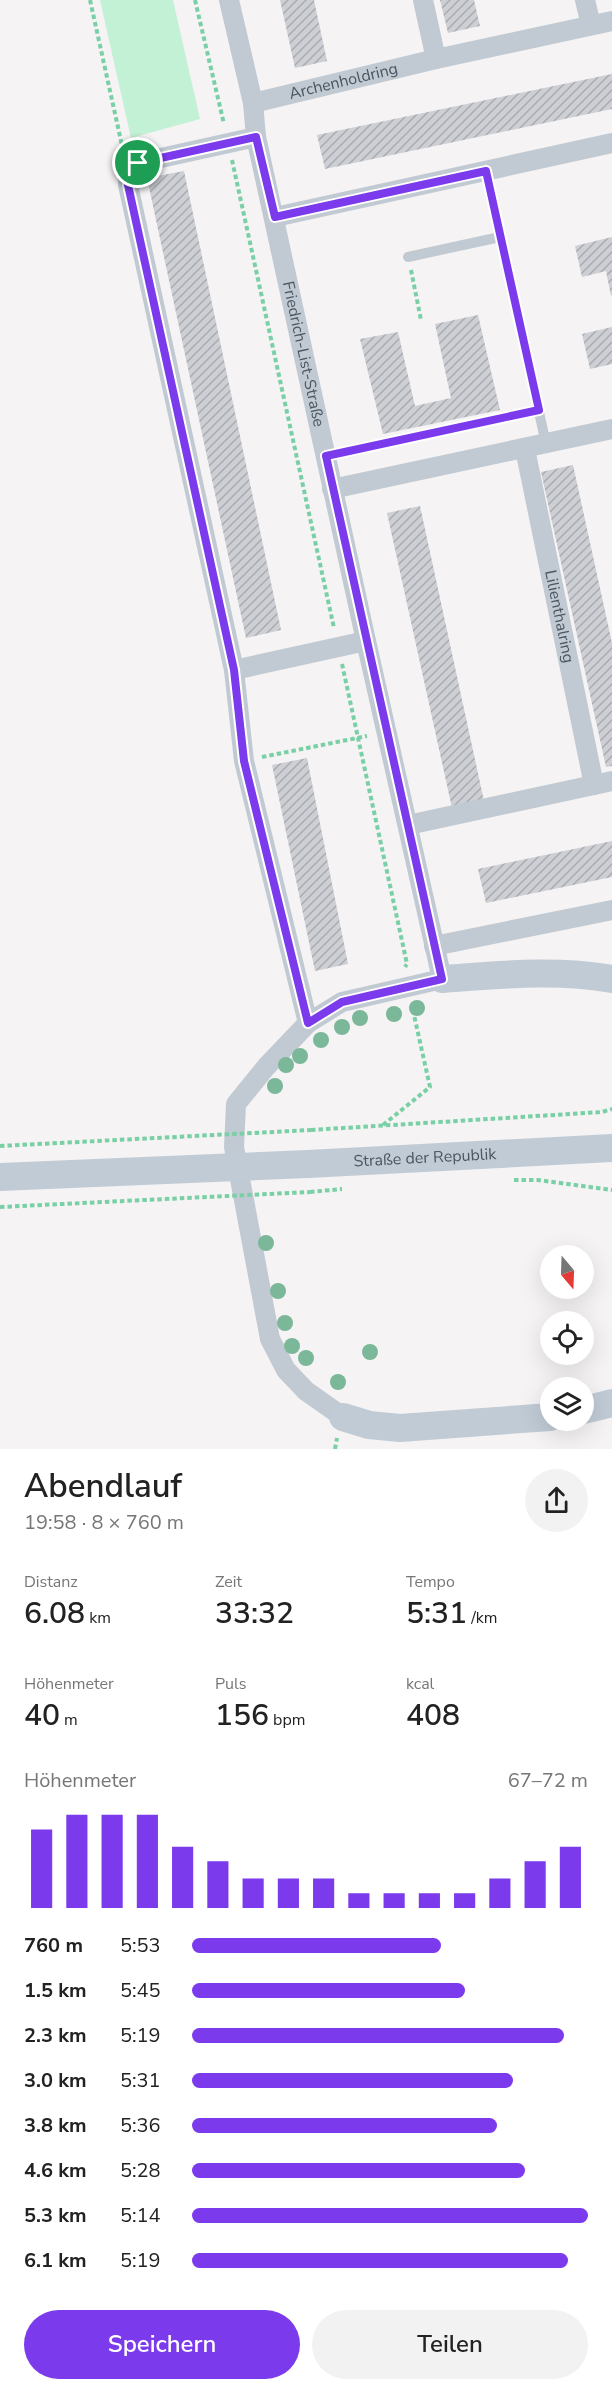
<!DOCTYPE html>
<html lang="de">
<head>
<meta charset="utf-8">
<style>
	body { margin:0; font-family:"Nunito Sans",sans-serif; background:#f2f2f2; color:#222; height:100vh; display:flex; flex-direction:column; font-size:22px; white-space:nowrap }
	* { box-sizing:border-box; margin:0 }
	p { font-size:20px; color:#767676 }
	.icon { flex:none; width:33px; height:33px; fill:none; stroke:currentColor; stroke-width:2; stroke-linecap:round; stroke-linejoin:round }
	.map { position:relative; height:1449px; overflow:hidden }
	.sheet { display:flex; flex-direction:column; background:#fff; flex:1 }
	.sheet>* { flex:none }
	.needle { width:39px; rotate:161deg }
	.buttons { position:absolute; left:540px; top:1245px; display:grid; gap:12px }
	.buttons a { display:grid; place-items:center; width:54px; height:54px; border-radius:50%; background:#fff; box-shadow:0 6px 24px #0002; font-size:30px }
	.pin { position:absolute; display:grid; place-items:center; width:51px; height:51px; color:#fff; margin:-26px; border:3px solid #fff; border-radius:50%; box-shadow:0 2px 6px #0007 }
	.round { display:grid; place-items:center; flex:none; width:63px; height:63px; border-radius:32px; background:#f2f2f2 }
	.overview { display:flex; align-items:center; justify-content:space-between; height:102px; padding:0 24px }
	h1 { font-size:33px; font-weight:600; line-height:45px }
	.figures { display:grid; grid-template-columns:repeat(3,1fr); gap:9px; height:102px; padding:6px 24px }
	.figures div { display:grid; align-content:center }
	.figures b { font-size:30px; font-weight:600 }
	.figures small { font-size:16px; font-weight:400 }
	.figures p { font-size:16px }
	.chart { height:168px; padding:12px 24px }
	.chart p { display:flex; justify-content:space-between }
	.chart svg { width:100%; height:108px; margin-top:6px; stroke:#7c3aed; stroke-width:6 }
	.primary-button { display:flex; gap:12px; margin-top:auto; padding:12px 24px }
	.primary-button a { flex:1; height:69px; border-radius:36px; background:#7c3aed; color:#fff; font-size:24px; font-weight:600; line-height:69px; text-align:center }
	.primary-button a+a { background:#f2f2f2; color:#222 }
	ul { padding:0 24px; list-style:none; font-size:20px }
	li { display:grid; grid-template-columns:96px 72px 1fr; align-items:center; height:45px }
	li i { height:15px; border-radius:8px; background:#7c3aed }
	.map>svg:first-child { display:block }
	.garden { fill:#c3f1d5 }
	.building { fill:url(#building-hatch) }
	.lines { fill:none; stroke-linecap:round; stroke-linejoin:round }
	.path { stroke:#7ad0a6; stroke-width:4; stroke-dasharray:4.5 3; stroke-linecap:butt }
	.service { stroke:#c1cad2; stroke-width:10 }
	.minor { stroke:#c1cad2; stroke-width:20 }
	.secondary { stroke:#c1cbd6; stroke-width:28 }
	.path-bridge { stroke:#7ad0a6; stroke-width:4; stroke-dasharray:4.5 3; stroke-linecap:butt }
	.secondary-bridge { stroke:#c1cbd6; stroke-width:28 }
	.tree { fill:#7bb799 }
	.route-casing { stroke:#fff; stroke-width:12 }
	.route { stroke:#7c3aed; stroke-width:8 }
	.labels { text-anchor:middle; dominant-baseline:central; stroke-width:4.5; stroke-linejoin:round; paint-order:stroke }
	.street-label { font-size:16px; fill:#4a5661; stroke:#fff }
</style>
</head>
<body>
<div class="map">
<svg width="612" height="1449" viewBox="0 0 612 1449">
	<defs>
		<pattern id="building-hatch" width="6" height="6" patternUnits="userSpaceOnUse" patternTransform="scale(1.5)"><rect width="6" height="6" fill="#cdcfd5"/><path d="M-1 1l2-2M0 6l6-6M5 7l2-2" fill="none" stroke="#a8abb0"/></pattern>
	</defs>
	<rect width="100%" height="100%" fill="#f5f3f3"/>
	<path class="garden" d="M100,0H173L200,119L131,138Z"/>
	<path class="building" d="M280,0H314L327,61L295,68Z
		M440,0H474L480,26L448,33Z
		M612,74V109L325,169L317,135Z
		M184,171L281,630L246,638L147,178Z
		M612,237V295L611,296L606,271L582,277L575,246Z
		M478,315L500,410L383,434L360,339L398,332L415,406L451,398L435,324Z
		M612,327V364L590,369L582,334Z
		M573,465L612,643V766L606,767L541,472Z
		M420,506L484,801L452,808L387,513Z
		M307,758L348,964L315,971L272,765Z
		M612,841V877L486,903L478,869Z"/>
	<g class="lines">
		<path class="path" d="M90,0L123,150
			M195,0L224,124
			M232,160L334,628
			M411,270L421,320
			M344,452L525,413
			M342,664L407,964L405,967
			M262,757L367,736
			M383,1125L430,1087L412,1006
			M311,1130L602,1112L612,1109
			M514,1180H538L612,1190
			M310,1192L342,1189
			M335,1449L337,1438"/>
		<path class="service" d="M486,171L546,444
			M408,257L500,237"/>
		<g class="minor">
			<path id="s1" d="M229,0L253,103L256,137L366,641L442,979L342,1002L308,1023L266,1067L236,1104L234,1147L270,1339L286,1370L306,1391L343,1417"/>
			<path d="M423,0L436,59"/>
			<path d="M585,0L591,25"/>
			<path id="s2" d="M253,103L436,59L612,21"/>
			<path d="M256,137L138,163L128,172V185L234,670L244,761L308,1023"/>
			<path d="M275,217L612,143"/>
			<path id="s3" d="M525,449L594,785"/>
			<path d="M332,489L612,429"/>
			<path d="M234,670L366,641"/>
			<path d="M408,825L612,781"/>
			<path d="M434,946L612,910"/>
		</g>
		<g class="secondary">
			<path d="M442,979C499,975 556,969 612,979"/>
			<path id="s4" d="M308,1164L612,1148"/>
			<path d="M584,1410L612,1403"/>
			<path d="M343,1417L369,1425L400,1428L550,1417"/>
		</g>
		<path class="path-bridge" d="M0,1146L311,1130
			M0,1207L310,1192"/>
		<path class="secondary-bridge" d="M0,1177L308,1164"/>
	</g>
	<g class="tree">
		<circle cx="417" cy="1008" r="8"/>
		<circle cx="394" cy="1014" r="8"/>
		<circle cx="360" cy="1018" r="8"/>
		<circle cx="342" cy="1027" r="8"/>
		<circle cx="321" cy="1040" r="8"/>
		<circle cx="300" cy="1056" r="8"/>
		<circle cx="286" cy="1065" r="8"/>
		<circle cx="275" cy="1086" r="8"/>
		<circle cx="266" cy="1243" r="8"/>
		<circle cx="278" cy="1291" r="8"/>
		<circle cx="285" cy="1323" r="8"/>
		<circle cx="292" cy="1346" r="8"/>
		<circle cx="370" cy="1352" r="8"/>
		<circle cx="306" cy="1358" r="8"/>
		<circle cx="338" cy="1382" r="8"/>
	</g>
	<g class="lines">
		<defs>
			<path id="route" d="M256,137L275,217L486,171L539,410L326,456L442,979L342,1002L308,1023L244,761L234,670L128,185V171L138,163Z"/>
		</defs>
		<use href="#route" class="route-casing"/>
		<use href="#route" class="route"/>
	</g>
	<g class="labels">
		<g class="street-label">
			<text stroke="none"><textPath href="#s2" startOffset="93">Archenholdring</textPath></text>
			<text stroke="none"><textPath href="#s1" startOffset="362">Friedrich-List-Straße</textPath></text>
			<text stroke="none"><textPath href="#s3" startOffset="171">Lilienthalring</textPath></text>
			<text stroke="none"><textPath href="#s4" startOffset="117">Straße der Republik</textPath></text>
		</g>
	</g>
</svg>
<div class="buttons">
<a><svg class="needle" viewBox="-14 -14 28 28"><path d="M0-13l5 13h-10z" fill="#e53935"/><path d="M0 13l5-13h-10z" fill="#767676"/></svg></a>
<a><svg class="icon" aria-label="locate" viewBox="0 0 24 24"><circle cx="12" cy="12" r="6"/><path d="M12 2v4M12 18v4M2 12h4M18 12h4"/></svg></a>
<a><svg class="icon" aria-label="layers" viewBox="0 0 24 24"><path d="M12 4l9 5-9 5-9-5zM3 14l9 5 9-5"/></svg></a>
</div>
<div class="pin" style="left:138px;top:163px;background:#1e9e55"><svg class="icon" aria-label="arrive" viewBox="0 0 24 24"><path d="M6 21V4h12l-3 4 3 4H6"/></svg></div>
</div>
<section class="sheet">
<div class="overview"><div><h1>Abendlauf</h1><p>19:58 · 8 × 760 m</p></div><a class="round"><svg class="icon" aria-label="share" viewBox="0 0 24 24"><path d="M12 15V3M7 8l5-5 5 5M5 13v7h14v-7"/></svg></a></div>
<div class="figures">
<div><p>Distanz</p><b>6.08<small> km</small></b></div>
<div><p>Zeit</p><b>33:32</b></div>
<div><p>Tempo</p><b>5:31<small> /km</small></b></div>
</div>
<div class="figures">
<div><p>Höhenmeter</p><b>40<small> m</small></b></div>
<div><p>Puls</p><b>156<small> bpm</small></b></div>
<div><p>kcal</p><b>408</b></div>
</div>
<div class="chart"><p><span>Höhenmeter</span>67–72 m</p>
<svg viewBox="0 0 160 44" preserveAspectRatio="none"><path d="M5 44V12M15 44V6M25 44V6M35 44V6M45 44V19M55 44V25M65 44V32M75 44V32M85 44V32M95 44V38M105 44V38M115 44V38M125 44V38M135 44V32M145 44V25M155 44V19"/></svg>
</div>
<ul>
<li><b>760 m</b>5:53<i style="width:63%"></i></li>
<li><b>1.5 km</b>5:45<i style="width:69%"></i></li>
<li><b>2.3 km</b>5:19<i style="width:94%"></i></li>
<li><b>3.0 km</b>5:31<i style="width:81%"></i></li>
<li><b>3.8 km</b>5:36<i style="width:77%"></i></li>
<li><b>4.6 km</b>5:28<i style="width:84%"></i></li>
<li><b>5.3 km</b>5:14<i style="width:100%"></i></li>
<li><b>6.1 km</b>5:19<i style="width:95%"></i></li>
</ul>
<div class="primary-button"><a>Speichern</a><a>Teilen</a></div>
</section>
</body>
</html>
